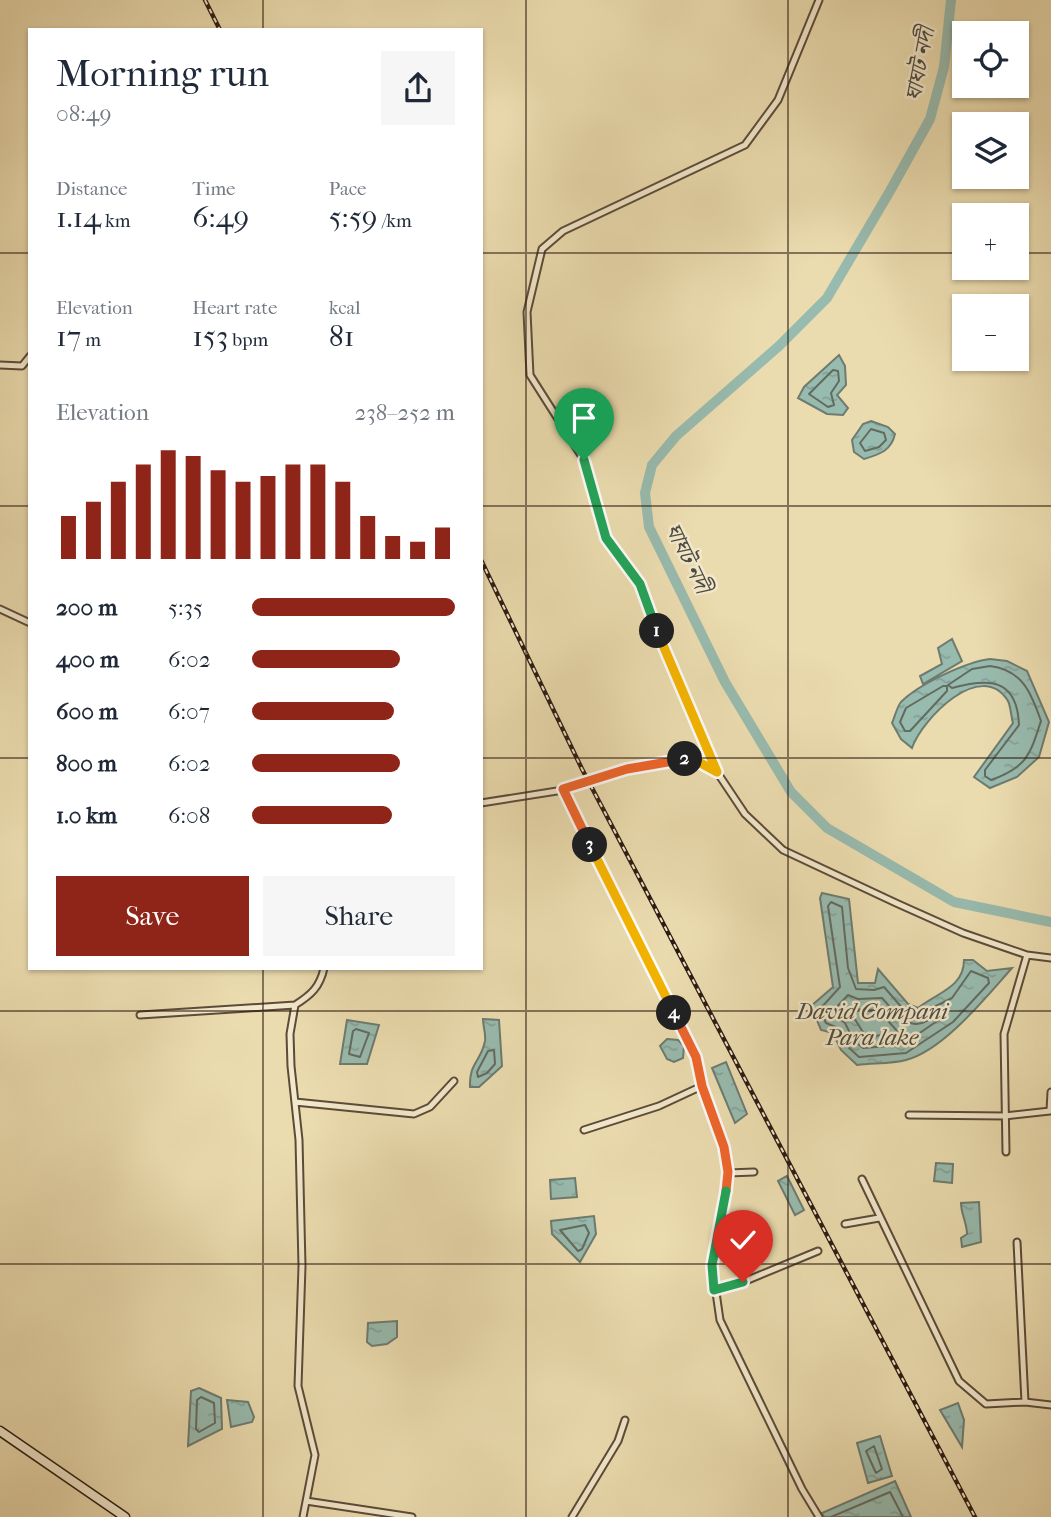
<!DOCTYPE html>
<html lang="en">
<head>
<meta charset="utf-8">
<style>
	body { margin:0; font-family:"IM FELL French Canon","Noto Serif Bengali",serif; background:#f6f6f7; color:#1f2937; height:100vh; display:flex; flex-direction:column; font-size:26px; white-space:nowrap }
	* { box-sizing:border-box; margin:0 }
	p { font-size:23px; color:#747a83 }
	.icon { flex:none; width:38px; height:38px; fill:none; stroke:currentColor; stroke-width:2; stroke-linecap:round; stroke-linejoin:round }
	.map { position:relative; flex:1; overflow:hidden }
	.details { position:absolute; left:28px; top:28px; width:455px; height:942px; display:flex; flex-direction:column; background:#fff; border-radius:0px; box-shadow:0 2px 5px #0004 }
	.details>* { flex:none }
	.tools { position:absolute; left:952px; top:21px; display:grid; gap:14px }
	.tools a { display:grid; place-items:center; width:77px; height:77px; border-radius:0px; background:#fff; box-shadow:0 2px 5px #0004; font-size:35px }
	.pin { position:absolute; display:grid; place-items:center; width:60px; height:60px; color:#fff; margin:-72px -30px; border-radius:50% 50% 50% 0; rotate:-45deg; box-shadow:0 0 7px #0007 }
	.pin .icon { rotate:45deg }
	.km { position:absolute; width:35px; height:35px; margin:-18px; border-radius:50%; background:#222; color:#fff; font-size:19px; line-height:35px; text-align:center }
	.round { display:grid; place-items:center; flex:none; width:74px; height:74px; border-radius:0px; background:#f6f6f7 }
	.summary { display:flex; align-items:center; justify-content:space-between; height:119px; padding:0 28px }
	h1 { font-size:38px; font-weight:600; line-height:52px }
	.metrics { display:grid; grid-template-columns:repeat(3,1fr); gap:10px; height:119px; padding:7px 28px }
	.metrics div { display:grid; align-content:center }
	.metrics b { font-size:30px; font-weight:600 }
	.metrics small { font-size:19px; font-weight:400 }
	.metrics p { font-size:19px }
	.chart { height:196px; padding:14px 28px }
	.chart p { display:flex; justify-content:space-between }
	.chart svg { width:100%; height:126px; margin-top:7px; stroke:#8f2418; stroke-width:6 }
	.button { display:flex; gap:14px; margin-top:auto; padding:14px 28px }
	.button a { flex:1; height:80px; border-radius:0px; background:#8f2418; color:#fff; font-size:28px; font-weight:600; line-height:80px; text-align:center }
	.button a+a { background:#f6f6f7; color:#1f2937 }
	ul { padding:0 28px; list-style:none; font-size:23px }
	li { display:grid; grid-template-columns:112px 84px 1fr; align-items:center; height:52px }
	li i { height:18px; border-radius:9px; background:#8f2418 }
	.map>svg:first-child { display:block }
	.water { fill:url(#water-ripples); stroke:#6d7b70; stroke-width:2 }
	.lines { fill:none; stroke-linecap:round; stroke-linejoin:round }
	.shore { stroke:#626b60; stroke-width:2 }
	.river { stroke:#98bbaf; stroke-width:10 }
	.street-casing { stroke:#5c4b39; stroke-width:9 }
	.secondary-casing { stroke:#2d1b12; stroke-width:11 }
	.street { stroke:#f2e8cb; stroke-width:5 }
	.secondary { stroke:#f2e8cb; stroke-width:8 }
	.rail-casing { stroke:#2d1b12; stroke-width:4.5 }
	.rail { stroke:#f2e8cb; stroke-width:2; stroke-dasharray:5; stroke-linecap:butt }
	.split-1-casing { stroke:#fff; stroke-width:14 }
	.split-2-casing { stroke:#fff; stroke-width:14 }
	.split-3-casing { stroke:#fff; stroke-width:14 }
	.split-4-casing { stroke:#fff; stroke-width:14 }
	.split-5-casing { stroke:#fff; stroke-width:14 }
	.split-6-casing { stroke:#fff; stroke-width:14 }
	.split-1 { stroke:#22a559; stroke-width:9 }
	.split-2 { stroke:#f5b400; stroke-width:9 }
	.split-3 { stroke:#f0652b; stroke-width:9 }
	.split-4 { stroke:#f5b400; stroke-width:9 }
	.split-5 { stroke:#f0652b; stroke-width:9 }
	.split-6 { stroke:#22a559; stroke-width:9 }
	.grid { fill:none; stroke:#2d1b12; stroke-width:2; stroke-opacity:0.55 }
	.labels { text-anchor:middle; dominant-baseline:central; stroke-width:5; stroke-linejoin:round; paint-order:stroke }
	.water-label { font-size:23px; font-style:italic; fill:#4d4b41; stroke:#f2e8cb }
</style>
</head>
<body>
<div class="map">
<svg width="1051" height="1517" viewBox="0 0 1051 1517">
	<defs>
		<pattern id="water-ripples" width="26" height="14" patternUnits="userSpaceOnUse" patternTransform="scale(1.75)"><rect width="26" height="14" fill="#98bbaf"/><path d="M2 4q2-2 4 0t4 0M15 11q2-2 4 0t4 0" fill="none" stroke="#83a096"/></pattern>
	</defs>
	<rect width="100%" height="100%" fill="#ebdcaf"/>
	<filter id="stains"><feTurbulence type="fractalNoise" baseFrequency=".00286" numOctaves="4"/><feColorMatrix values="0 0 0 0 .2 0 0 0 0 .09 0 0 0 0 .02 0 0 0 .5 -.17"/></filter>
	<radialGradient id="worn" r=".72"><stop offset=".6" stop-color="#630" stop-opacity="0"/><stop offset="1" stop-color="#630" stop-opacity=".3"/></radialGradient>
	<path class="water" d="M839,355L845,366L846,385L837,395L848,408L843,415L827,414L798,398L804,387Z
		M871,421L888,427L895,434C891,451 880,454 864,459L854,452L852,440L863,424Z
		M952,639L962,661L923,684L920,676L942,664L938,648Z
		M990,659L1007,661L1027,671L1049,722L1039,757L1017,777L990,788L974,777L1013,723C1011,717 1011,707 1008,701C981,658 922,719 912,748L901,739L892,723C895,716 897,707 901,702C919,684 966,662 990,659Z
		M822,893L849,899L858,983H875L878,969L908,1004L918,1008C936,993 964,988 964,960H973L987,971L1012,968C986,997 944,1050 906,1060C891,1064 873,1063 857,1065L841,1050L833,1033L821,1030L811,1006L833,987L820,898Z
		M483,1019L499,1020L502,1066L479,1087H470C469,1062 481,1062 485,1041C486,1034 483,1026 483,1019Z
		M347,1020L379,1025L367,1064H340Z
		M667,1039L678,1040L684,1046L683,1058L674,1062L667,1059L660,1046Z
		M726,1062L747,1114L735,1123L712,1068Z
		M936,1163L953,1164L952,1183L934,1181Z
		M787,1176L804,1210L795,1215L778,1181Z
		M575,1178L577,1197L551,1199L550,1180Z
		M979,1202L981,1242L962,1247L961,1238L967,1234C967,1223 961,1214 961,1203Z
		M594,1216L596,1234L580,1262L552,1234L551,1221Z
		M397,1321V1337L387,1344L372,1346L367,1342L368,1323Z
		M199,1388L221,1398L222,1429L188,1446L191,1391Z
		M227,1400L248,1402L254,1417L252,1422L231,1427Z
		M958,1403L964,1420L962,1447L940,1410Z
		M880,1436L892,1476L868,1483L857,1443Z
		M895,1481L911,1517H824L822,1513Z"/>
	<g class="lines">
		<path class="shore" d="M833,370L838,371L839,381L831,393L834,405L828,407L809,394Z
			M871,429L884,433L886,440L879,447L865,451L860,443Z
			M990,666C1022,670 1031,692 1041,721C1030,755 1027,767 991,780L985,776V770L1019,725C1017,678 989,678 952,688L948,685L972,669Z
			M943,686H947V691L910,731H905L900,722L906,708Z
			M831,902L842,907L848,968L856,989L874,990L884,987L904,1010L918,1015L952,998L971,971L988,978L989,983L953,1022L906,1053L859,1057L847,1046L838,1028L826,1023L820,1009L840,987L828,906Z
			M848,995L858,999L882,998C893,1010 908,1032 927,1021C932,1018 936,1014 942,1011L946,1015L902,1045L863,1048L854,1041L845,1023L831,1013Z
			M854,1009L878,1010L899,1033L866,1037L851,1013Z
			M356,1029L369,1033L360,1057L349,1054L353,1031Z
			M494,1050L495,1064L487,1073L478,1077L477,1072L488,1051Z
			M585,1225L589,1233L582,1249L578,1251L560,1230Z
			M201,1397L214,1403L215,1423L199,1432L196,1429L197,1400Z
			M874,1446L882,1469L876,1473L866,1451Z
			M831,1517L890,1492L903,1517"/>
		<path class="river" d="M951,0L944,67L930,119L890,191L827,298L779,346L676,436L652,465L645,493L649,527L725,682L791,792L827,828L954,902L1051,922"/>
		<defs>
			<path id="street" d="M819,0L778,100L745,145L563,231L542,249L527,312L530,375L584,460L606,538L640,584L717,772L745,814L783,850L896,903L963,933L1027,955L1051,958
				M0,365L22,366L30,356
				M0,609L30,623
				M563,789L696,1057L702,1086L724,1147L728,1173L712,1265L720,1320L802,1489L819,1517
				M481,803L557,791L615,771L689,759L717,772
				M140,1015L295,1005
				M295,1102L414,1114L430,1107L454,1081
				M1050,1111L1051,1092
				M909,1115L1005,1116L1050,1111
				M584,1130L659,1106L702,1086
				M1006,1152L1004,1034L1027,955
				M728,1173L754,1172
				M862,1179L959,1381L986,1404L1025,1402L1051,1405
				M845,1224L879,1218
				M1017,1242L1025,1402
				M714,1290L743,1282L818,1251
				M306,1501L412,1517
				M303,1517L315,1455L298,1386L302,1266L299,1140L291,1066L290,1034L295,1005C311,995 320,987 324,968
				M572,1517L618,1441L625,1420"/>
			<path id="secondary" d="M0,1431L125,1517"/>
		</defs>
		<use href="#street" class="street-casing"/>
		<use href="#secondary" class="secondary-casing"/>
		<use href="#street" class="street"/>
		<use href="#secondary" class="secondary"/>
		<defs>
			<path id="rail" d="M205,0L220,30
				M481,560L582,769L975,1517"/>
		</defs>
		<use href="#rail" class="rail-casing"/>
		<use href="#rail" class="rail"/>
	</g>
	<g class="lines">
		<defs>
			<path id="split-1" d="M584,460L606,538L640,584L657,631"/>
			<path id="split-2" d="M657,631L717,772L695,760L685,759"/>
			<path id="split-3" d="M590,845L563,789L627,769L685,759"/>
			<path id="split-4" d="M590,845L674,1013"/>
			<path id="split-5" d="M674,1013L696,1057L702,1086L724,1147L728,1172L726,1191"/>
			<path id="split-6" d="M726,1191L712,1265L714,1290L743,1282"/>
		</defs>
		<use href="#split-1" class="split-1-casing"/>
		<use href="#split-2" class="split-2-casing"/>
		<use href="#split-3" class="split-3-casing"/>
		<use href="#split-4" class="split-4-casing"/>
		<use href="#split-5" class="split-5-casing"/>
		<use href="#split-6" class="split-6-casing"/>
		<use href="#split-1" class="split-1"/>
		<use href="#split-2" class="split-2"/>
		<use href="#split-3" class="split-3"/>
		<use href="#split-4" class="split-4"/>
		<use href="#split-5" class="split-5"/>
		<use href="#split-6" class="split-6"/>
	</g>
	<path class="grid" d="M263,0V30M526,0V1517M788,0V1517M0,253H30M481,253H964M1017,253H1051M0,506H30M481,506H1051M0,758H30M481,758H1051M263,968V1517M0,1011H1051M0,1264H1051"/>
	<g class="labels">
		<g class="water-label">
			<text transform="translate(920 64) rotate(-79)">ঘাঘট নদী</text>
			<text transform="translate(688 558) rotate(64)">ঘাঘট নদী</text>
			<text x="872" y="1011">David Compani<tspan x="872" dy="26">Para lake</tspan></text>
		</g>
	</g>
	<rect width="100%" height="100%" filter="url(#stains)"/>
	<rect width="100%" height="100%" fill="url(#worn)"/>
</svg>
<div class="tools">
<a><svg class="icon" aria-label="locate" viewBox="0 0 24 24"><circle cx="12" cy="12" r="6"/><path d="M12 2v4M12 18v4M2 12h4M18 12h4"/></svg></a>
<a><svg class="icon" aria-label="layers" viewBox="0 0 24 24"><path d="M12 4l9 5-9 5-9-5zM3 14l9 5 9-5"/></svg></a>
<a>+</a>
<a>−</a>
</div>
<div class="pin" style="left:584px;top:460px;background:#1e9e55"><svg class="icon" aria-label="arrive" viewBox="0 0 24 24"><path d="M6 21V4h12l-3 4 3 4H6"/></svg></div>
<div class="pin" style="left:743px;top:1282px;background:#d93025"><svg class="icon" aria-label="check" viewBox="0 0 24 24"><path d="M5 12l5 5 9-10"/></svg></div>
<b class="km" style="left:657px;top:631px">1</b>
<b class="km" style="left:685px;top:759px">2</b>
<b class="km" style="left:590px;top:845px">3</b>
<b class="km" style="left:674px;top:1013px">4</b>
<section class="details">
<div class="summary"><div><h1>Morning run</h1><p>08:49</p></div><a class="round"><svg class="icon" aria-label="share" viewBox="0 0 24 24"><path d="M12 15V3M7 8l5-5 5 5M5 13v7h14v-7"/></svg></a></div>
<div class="metrics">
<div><p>Distance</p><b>1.14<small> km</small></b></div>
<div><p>Time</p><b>6:49</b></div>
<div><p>Pace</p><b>5:59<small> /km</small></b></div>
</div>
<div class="metrics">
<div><p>Elevation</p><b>17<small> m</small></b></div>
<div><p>Heart rate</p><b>153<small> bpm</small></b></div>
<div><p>kcal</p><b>81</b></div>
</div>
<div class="chart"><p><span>Elevation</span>238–252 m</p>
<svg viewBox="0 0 160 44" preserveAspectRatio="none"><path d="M5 44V29M15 44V24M25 44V17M35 44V11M45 44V6M55 44V8M65 44V13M75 44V17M85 44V15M95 44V11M105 44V11M115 44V17M125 44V29M135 44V36M145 44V38M155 44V33"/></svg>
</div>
<ul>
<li><b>200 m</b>5:35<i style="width:100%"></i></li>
<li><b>400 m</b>6:02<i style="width:73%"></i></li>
<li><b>600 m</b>6:07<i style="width:70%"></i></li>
<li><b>800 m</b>6:02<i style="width:73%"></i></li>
<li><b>1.0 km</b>6:08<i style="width:69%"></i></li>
</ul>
<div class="button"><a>Save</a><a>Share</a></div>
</section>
</div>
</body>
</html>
